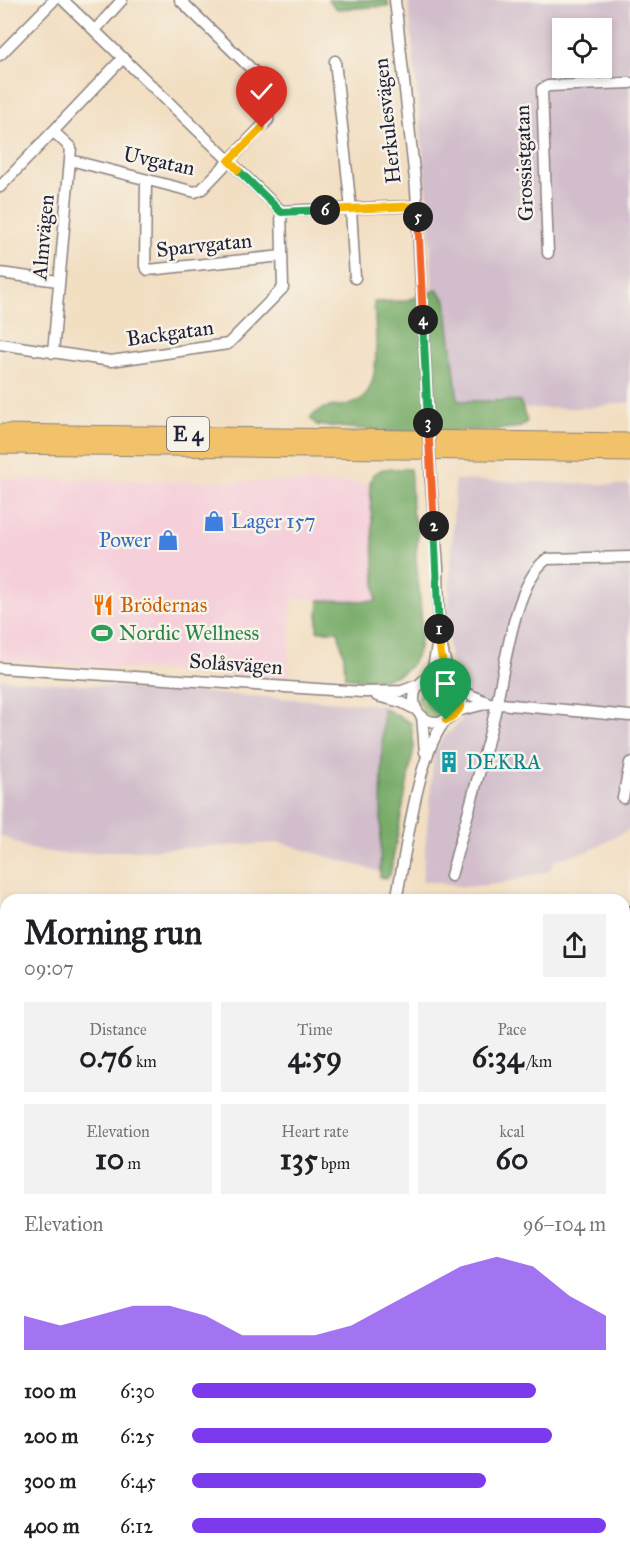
<!DOCTYPE html>
<html lang="en">
<head>
<meta charset="utf-8">
<style>
	body { margin:0; font-family:"IM FELL Great Primer",serif; background:#f2f2f2; color:#202124; height:100vh; display:flex; flex-direction:column; font-size:22px; white-space:nowrap }
	* { box-sizing:border-box; margin:0 }
	p { font-size:20px; color:#757577 }
	.icon { flex:none; width:33px; height:33px; fill:none; stroke:currentColor; stroke-width:2; stroke-linecap:round; stroke-linejoin:round }
	.map { position:relative; flex:1; overflow:hidden }
	.drawer { position:absolute; left:0px; top:894px; width:630px; height:668px; display:flex; flex-direction:column; background:#fff; border-radius:18px 18px 0 0; box-shadow:0 3px 9px #0003 }
	.drawer>* { flex:none }
	.controls { position:absolute; left:552px; top:18px; display:grid; gap:12px }
	.controls a { display:grid; place-items:center; width:60px; height:60px; border-radius:0px; background:#fff; box-shadow:0 3px 9px #0003; font-size:30px }
	.pin { position:absolute; display:grid; place-items:center; width:51px; height:51px; color:#fff; margin:-62px -26px; border-radius:50% 50% 50% 0; rotate:-45deg; box-shadow:0 0 6px #0007 }
	.pin .icon { rotate:45deg }
	.km { position:absolute; width:30px; height:30px; margin:-15px; border-radius:50%; background:#222; color:#fff; font-size:16px; line-height:30px; text-align:center }
	.round { display:grid; place-items:center; flex:none; width:63px; height:63px; border-radius:0px; background:#f2f2f2 }
	.headline { display:flex; align-items:center; justify-content:space-between; height:102px; padding:0 24px }
	h1 { font-size:33px; font-weight:700; line-height:45px }
	.metrics { display:grid; grid-template-columns:repeat(3,1fr); gap:9px; height:102px; padding:6px 24px }
	.metrics div { display:grid; align-content:center; border-radius:0px; background:#f2f2f2; text-align:center }
	.metrics b { font-size:30px; font-weight:700 }
	.metrics small { font-size:16px; font-weight:400 }
	.metrics p { font-size:16px }
	.chart { height:168px; padding:12px 24px }
	.chart p { display:flex; justify-content:space-between }
	.chart svg { width:100%; height:108px; margin-top:6px; fill:#7c3aed; opacity:.7 }
	ul { padding:0 24px; list-style:none; font-size:20px }
	li { display:grid; grid-template-columns:96px 72px 1fr; align-items:center; height:45px }
	li i { height:15px; border-radius:8px; background:#7c3aed }
	.map>svg:first-child { display:block }
	.built { fill:#f5cfda }
	.industrial { fill:#d1bdcb; fill-rule:evenodd }
	.green { fill:#95c879; stroke:#5c755a; stroke-width:1.5; fill-rule:evenodd }
	.forest { fill:#78ac69; stroke:#4d6752; stroke-width:1.5 }
	.water { fill:#4ca9ca; stroke:#376682; stroke-width:1.5 }
	.lines { fill:none; stroke-linecap:round; stroke-linejoin:round }
	.minor-casing { stroke:#8a807e; stroke-width:13 }
	.major-casing { stroke:#8a807e; stroke-width:16 }
	.highway-casing { stroke:#8a807e; stroke-width:17 }
	.minor { stroke:#fff; stroke-width:10 }
	.major { stroke:#f2c26a; stroke-width:14 }
	.highway { stroke:#f2c26a; stroke-width:15 }
	.rail { stroke:#22223b; stroke-width:2; stroke-dasharray:9 4.5; stroke-linecap:butt }
	.minor-bridge-casing { stroke:#8a807e; stroke-width:13; stroke-linecap:butt }
	.minor-bridge { stroke:#fff; stroke-width:10 }
	.split-1-casing { stroke:#fff; stroke-width:12 }
	.split-2-casing { stroke:#fff; stroke-width:12 }
	.split-3-casing { stroke:#fff; stroke-width:12 }
	.split-4-casing { stroke:#fff; stroke-width:12 }
	.split-5-casing { stroke:#fff; stroke-width:12 }
	.split-6-casing { stroke:#fff; stroke-width:12 }
	.split-7-casing { stroke:#fff; stroke-width:12 }
	.split-8-casing { stroke:#fff; stroke-width:12 }
	.split-1 { stroke:#f5b400; stroke-width:8 }
	.split-2 { stroke:#22a559; stroke-width:8 }
	.split-3 { stroke:#f0652b; stroke-width:8 }
	.split-4 { stroke:#22a559; stroke-width:8 }
	.split-5 { stroke:#f0652b; stroke-width:8 }
	.split-6 { stroke:#f5b400; stroke-width:8 }
	.split-7 { stroke:#22a559; stroke-width:8 }
	.split-8 { stroke:#f5b400; stroke-width:8 }
	.labels { text-anchor:middle; dominant-baseline:central; stroke-width:5; stroke-linejoin:round; paint-order:stroke }
	.shield { fill:#f7f3e8; stroke:#62616f; stroke-width:1.5 }
	.shield-label { font-size:20px; font-weight:bold; fill:#22223b }
	.street-label { font-size:21px; fill:#22223b; stroke:#f7f3e8 }
	.shop-label { font-size:21px; fill:#366cbe; stroke:#f7f3e8; text-anchor:start }
	.food-label { font-size:21px; fill:#c56008; stroke:#f7f3e8; text-anchor:start }
	.leisure-label { font-size:21px; fill:#27864d; stroke:#f7f3e8; text-anchor:start }
	.culture-label { font-size:21px; fill:#0d838f; stroke:#f7f3e8; text-anchor:start }
</style>
</head>
<body>
<div class="map">
<svg width="630" height="1561" viewBox="0 0 630 1561">
	<rect width="100%" height="100%" fill="#f7f3e8"/>
	<filter id="ink" filterUnits="userSpaceOnUse"><feTurbulence type="fractalNoise" baseFrequency=".0167" numOctaves="2"/><feDisplacementMap in="SourceGraphic" scale="12" xChannelSelector="R" yChannelSelector="G"/><feConvolveMatrix kernelMatrix="1 2 1 2 8 2 1 2 1" color-interpolation-filters="sRGB"/></filter>
	<filter id="wash" filterUnits="userSpaceOnUse"><feTurbulence type="fractalNoise" baseFrequency=".008" numOctaves="4" result="noise"/><feDisplacementMap in="SourceGraphic" scale="24" xChannelSelector="R" yChannelSelector="G"/><feGaussianBlur stdDeviation="1.35" result="paint"/><feColorMatrix in="noise" values="0 0 0 0 0 0 0 0 0 0 0 0 0 0 0 0 0 1.4 0 .05"/><feComposite in="paint" operator="in"/></filter>
	<g filter="url(#wash)">
		<rect width="100%" height="100%" fill="#f2dec1"/>
		<path class="built" d="M0,479L370,483L376,602L292,598L288,679L0,660Z"/>
		<path class="industrial" d="M408,0H630V402L586,408L438,409L429,210ZM562,28H602V68H562Z
			M455,480L630,485V829L589,851L556,859L549,871L498,884L465,887L422,881L434,753L443,738L460,722L468,705L467,689L450,657L448,626Z
			M0,679L383,705L380,872L282,843L62,854L29,849L0,835Z
			M630,908V1243L624,1245V909Z
			M0,957H6V1312L0,1308Z"/>
		<path class="green" d="M439,679L451,685L457,700L450,715L437,719L425,714L418,699L423,686ZM436,687H439L445,709L438,712L430,709L425,700L429,691Z"/>
		<path class="forest" d="M328,0H387L389,6L337,9Z
			M437,290L446,300L458,401H520L527,421L521,427L495,430L394,432L317,425L310,418C326,402 333,409 352,404C385,396 375,328 374,302L404,301Z
			M383,469H410C412,483 411,496 412,510C412,517 418,524 418,532C419,541 415,550 416,559C421,622 442,695 345,677L344,656L338,631H317L319,600L376,601L370,483L373,474Z
			M426 700a12 12 0 1 1 24 0a12 12 0 1 1-24 0Z
			M383,708L411,723L414,747L390,875L386,878L380,877Z
			M6,1469V1505L0,1526V1471Z"/>
		<path class="water" d="M630,1262V1561H355L357,1556H624V1263Z
			M169,1556H216L211,1561H165Z"/>
	</g>
	<g filter="url(#ink)">
		<g class="lines">
			<defs>
				<path id="minor" d="M63,0L281,211L417,206
					M395,0L416,189L428,418
					M95,30L122,0
					M0,55L54,0
					M335,61L351,209L355,278
					M70,160L195,192L202,189L268,120L270,93L267,84L180,0
					M146,181L145,266L148,270L282,256
					M0,187L123,58
					M548,253L542,89L548,86L630,83
					M0,273L58,281
					M0,344L111,361L228,344L283,288L281,211
					M53,353L71,148L55,133
					M431,481L438,567L439,634L449,679
					M0,668L362,692L402,691L418,685
					M414 699a23 23 0 1 1 46 0a23 23 0 1 1-46 0Z
					M427,678L433,668L437,646
					M459,690L489,703L630,716
					M377,696L401,702L417,710
					M457,711L489,703
					M422,716L425,752
					M623,798L630,763
					M451,876C465,821 482,767 495,712C504,673 514,582 547,559L630,557
					M396,900C406,854 417,753 446,720
					M0,1024H6
					M0,1264L6,1255
					M87,1556L94,1561"/>
				<path id="major" d="M624,1010L630,1007
					M0,1318L6,1322
					M18,1561L21,1556"/>
				<path id="highway" d="M0,432L630,441
					M0,446L630,454"/>
			</defs>
			<use href="#minor" class="minor-casing"/>
			<use href="#major" class="major-casing"/>
			<use href="#highway" class="highway-casing"/>
			<use href="#minor" class="minor"/>
			<use href="#major" class="major"/>
			<use href="#highway" class="highway"/>
			<path class="rail" d="M624,907L630,906
				M624,915L630,916
				M0,955H6"/>
			<defs>
				<path id="minor-bridge" d="M428,418L431,481"/>
			</defs>
			<use href="#minor-bridge" class="minor-bridge-casing"/>
			<use href="#minor-bridge" class="minor-bridge"/>
		</g>
	</g>
	<g class="lines" filter="url(#ink)">
		<defs>
			<path id="split-1" d="M439,629C439,643 441,664 449,677C457,692 473,706 446,720"/>
			<path id="split-2" d="M434,526L439,629"/>
			<path id="split-3" d="M428,423L434,526"/>
			<path id="split-4" d="M423,320L428,423"/>
			<path id="split-5" d="M418,217L423,320"/>
			<path id="split-6" d="M325,210L417,206L418,217"/>
			<path id="split-7" d="M238,170L281,212L325,210"/>
			<path id="split-8" d="M238,170L229,161L262,128"/>
		</defs>
		<use href="#split-1" class="split-1-casing"/>
		<use href="#split-2" class="split-2-casing"/>
		<use href="#split-3" class="split-3-casing"/>
		<use href="#split-4" class="split-4-casing"/>
		<use href="#split-5" class="split-5-casing"/>
		<use href="#split-6" class="split-6-casing"/>
		<use href="#split-7" class="split-7-casing"/>
		<use href="#split-8" class="split-8-casing"/>
		<use href="#split-1" class="split-1"/>
		<use href="#split-2" class="split-2"/>
		<use href="#split-3" class="split-3"/>
		<use href="#split-4" class="split-4"/>
		<use href="#split-5" class="split-5"/>
		<use href="#split-6" class="split-6"/>
		<use href="#split-7" class="split-7"/>
		<use href="#split-8" class="split-8"/>
	</g>
	<defs>
		<symbol id="shop-bare" viewBox="-9 -9 18 18"><path d="M-5-2.5h2.3a2.7 3.5 0 0 1 5.4 0H5L5.5 6h-11ZM-1.5-2.5h3a1.5 2.3 0 0 0-3 0Z" fill="#3f7fe0" stroke="#f7f3e8" stroke-width="2.5" paint-order="stroke"/></symbol>
		<symbol id="restaurant-bare" viewBox="-9 -9 18 18"><path d="M-5-6h1v4h1v-4h1v4h1v-4h1v5L-1.5 .5V6h-2V.5L-5-1ZM5-6V6H3V1.5H1.5Q1.5-4 5-6Z" fill="#e8710a" stroke="#f7f3e8" stroke-width="2.5" paint-order="stroke"/></symbol>
		<symbol id="stadium-bare" viewBox="-9 -9 18 18"><path d="M0-5a6.5 5 0 1 0 0 10a6.5 5 0 1 0 0-10ZM-3.5-1.8h7v3.6h-7Z" fill="#2e9e5b" stroke="#f7f3e8" stroke-width="2.5" paint-order="stroke"/></symbol>
		<symbol id="building-bare" viewBox="-9 -9 18 18"><path d="M-4-6H4V6H1V3H-1V6H-4ZM-2.5-4.3h1.7v1.8h-1.7ZM.8-4.3h1.7v1.8H.8ZM-2.5-1h1.7V.8h-1.7ZM.8-1h1.7V.8H.8Z" fill="#0f9aa8" stroke="#f7f3e8" stroke-width="2.5" paint-order="stroke"/></symbol>
	</defs>
	<g fill-rule="evenodd">
		<use href="#shop-bare" x="199" y="506" width="30" height="30"/>
		<use href="#shop-bare" x="153" y="525" width="30" height="30"/>
		<use href="#restaurant-bare" x="88" y="590" width="30" height="30"/>
		<use href="#stadium-bare" x="87" y="618" width="30" height="30"/>
		<use href="#building-bare" x="434" y="747" width="30" height="30"/>
	</g>
	<g class="labels">
		<rect class="shield" x="167" y="417" width="42" height="34" rx="4.5"/>
		<g class="shield-label">
			<text x="188" y="434">E 4</text>
		</g>
		<g class="street-label">
			<text transform="translate(387 121) rotate(-96)">Herkulesvägen</text>
			<text transform="translate(159 161) rotate(12)">Uvgatan</text>
			<text transform="translate(524 163) rotate(-92)">Grossistgatan</text>
			<text transform="translate(43 237) rotate(-85)">Almvägen</text>
			<text transform="translate(204 245) rotate(-6)">Sparvgatan</text>
			<text transform="translate(170 333) rotate(-8)">Backgatan</text>
			<text transform="translate(236 664) rotate(4)">Solåsvägen</text>
		</g>
		<g class="shop-label">
			<text x="231" y="521">Lager 157</text>
			<text x="151" y="540" text-anchor="end">Power</text>
		</g>
		<g class="food-label">
			<text x="120" y="605">Brödernas</text>
		</g>
		<g class="leisure-label">
			<text x="119" y="633">Nordic Wellness</text>
		</g>
		<g class="culture-label">
			<text x="466" y="762">DEKRA</text>
		</g>
	</g>
</svg>
<div class="controls">
<a><svg class="icon" aria-label="locate" viewBox="0 0 24 24"><circle cx="12" cy="12" r="6"/><path d="M12 2v4M12 18v4M2 12h4M18 12h4"/></svg></a>
</div>
<div class="pin" style="left:446px;top:720px;background:#1e9e55"><svg class="icon" aria-label="arrive" viewBox="0 0 24 24"><path d="M6 21V4h12l-3 4 3 4H6"/></svg></div>
<div class="pin" style="left:262px;top:128px;background:#d93025"><svg class="icon" aria-label="check" viewBox="0 0 24 24"><path d="M5 12l5 5 9-10"/></svg></div>
<b class="km" style="left:439px;top:629px">1</b>
<b class="km" style="left:434px;top:526px">2</b>
<b class="km" style="left:428px;top:423px">3</b>
<b class="km" style="left:423px;top:320px">4</b>
<b class="km" style="left:418px;top:217px">5</b>
<b class="km" style="left:325px;top:210px">6</b>
<section class="drawer">
<div class="headline"><div><h1>Morning run</h1><p>09:07</p></div><a class="round"><svg class="icon" aria-label="share" viewBox="0 0 24 24"><path d="M12 15V3M7 8l5-5 5 5M5 13v7h14v-7"/></svg></a></div>
<div class="metrics">
<div><p>Distance</p><b>0.76<small> km</small></b></div>
<div><p>Time</p><b>4:59</b></div>
<div><p>Pace</p><b>6:34<small> /km</small></b></div>
</div>
<div class="metrics">
<div><p>Elevation</p><b>10<small> m</small></b></div>
<div><p>Heart rate</p><b>135<small> bpm</small></b></div>
<div><p>kcal</p><b>60</b></div>
</div>
<div class="chart"><p><span>Elevation</span>96–104 m</p>
<svg viewBox="0 0 160 44" preserveAspectRatio="none"><path d="M0 44V30L10 34L20 30L30 26L40 26L50 30L60 38L70 38L80 38L90 34L100 26L110 18L120 10L130 6L140 10L150 22L160 30V44z"/></svg>
</div>
<ul>
<li><b>100 m</b>6:30<i style="width:83%"></i></li>
<li><b>200 m</b>6:25<i style="width:87%"></i></li>
<li><b>300 m</b>6:45<i style="width:71%"></i></li>
<li><b>400 m</b>6:12<i style="width:100%"></i></li>
</ul>
</section>
</div>
</body>
</html>
